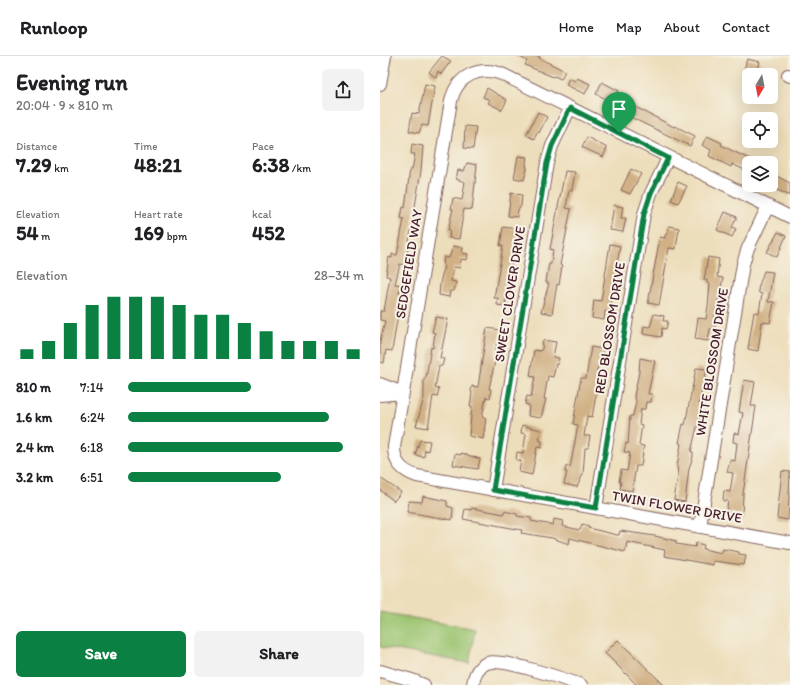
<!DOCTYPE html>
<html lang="en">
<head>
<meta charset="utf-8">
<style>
	body { margin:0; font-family:Itim,sans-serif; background:#f2f2f2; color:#202124; height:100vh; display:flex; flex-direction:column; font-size:15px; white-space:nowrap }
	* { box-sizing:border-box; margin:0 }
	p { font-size:13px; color:#757577 }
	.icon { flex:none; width:22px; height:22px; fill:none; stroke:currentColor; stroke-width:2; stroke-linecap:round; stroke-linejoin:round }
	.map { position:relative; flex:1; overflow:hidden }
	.panel { display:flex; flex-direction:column; background:#fff; width:380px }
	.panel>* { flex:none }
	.needle { width:26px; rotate:190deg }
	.controls { position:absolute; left:362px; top:12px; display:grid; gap:8px }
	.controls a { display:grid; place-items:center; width:36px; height:36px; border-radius:6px; background:#fff; box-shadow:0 4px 16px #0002; font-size:20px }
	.pin { position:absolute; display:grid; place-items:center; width:34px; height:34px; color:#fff; margin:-41px -17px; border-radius:50% 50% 50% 0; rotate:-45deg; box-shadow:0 0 4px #0007 }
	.pin .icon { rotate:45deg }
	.round { display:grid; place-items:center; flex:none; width:42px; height:42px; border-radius:6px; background:#f2f2f2 }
	.summary { display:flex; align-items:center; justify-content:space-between; height:68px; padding:0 16px }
	h1 { font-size:22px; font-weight:700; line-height:30px }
	.metrics { display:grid; grid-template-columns:repeat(3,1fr); gap:6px; height:68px; padding:4px 16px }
	.metrics div { display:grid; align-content:center }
	.metrics b { font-size:20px; font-weight:700 }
	.metrics small { font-size:11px; font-weight:400 }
	.metrics p { font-size:11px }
	.chart { height:112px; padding:8px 16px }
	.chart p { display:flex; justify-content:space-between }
	.chart svg { width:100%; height:72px; margin-top:4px; stroke:#0b8043; stroke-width:6 }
	.button { display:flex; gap:8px; margin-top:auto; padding:8px 16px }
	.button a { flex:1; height:46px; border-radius:6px; background:#0b8043; color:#fff; font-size:16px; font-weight:700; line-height:46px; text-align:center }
	.button a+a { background:#f2f2f2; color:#202124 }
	ul { padding:0 16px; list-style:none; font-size:13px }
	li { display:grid; grid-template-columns:64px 48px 1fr; align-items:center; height:30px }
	li i { height:10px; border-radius:5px; background:#0b8043 }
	header { display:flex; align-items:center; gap:24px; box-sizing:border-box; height:56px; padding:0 20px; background:#fff; border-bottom:1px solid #e0e0e0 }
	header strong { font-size:19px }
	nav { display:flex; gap:22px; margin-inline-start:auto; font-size:14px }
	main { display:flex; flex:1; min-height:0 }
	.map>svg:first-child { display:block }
	.green { fill:#9cc571; stroke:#73724e }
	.building { fill:#d0b084 }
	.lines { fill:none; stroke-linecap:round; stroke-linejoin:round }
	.minor-casing { stroke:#83625d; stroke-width:14 }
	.minor { stroke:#fff; stroke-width:12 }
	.route-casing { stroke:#fff; stroke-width:8 }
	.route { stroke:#0b8043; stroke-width:5 }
	.labels { text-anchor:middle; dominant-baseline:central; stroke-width:4; stroke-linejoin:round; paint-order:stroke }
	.street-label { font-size:14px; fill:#4a1f2b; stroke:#f7f3e8 }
</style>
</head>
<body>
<header>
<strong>Runloop</strong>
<nav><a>Home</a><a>Map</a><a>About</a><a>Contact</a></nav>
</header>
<main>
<section class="panel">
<div class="summary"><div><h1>Evening run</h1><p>20:04 · 9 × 810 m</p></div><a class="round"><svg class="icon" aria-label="share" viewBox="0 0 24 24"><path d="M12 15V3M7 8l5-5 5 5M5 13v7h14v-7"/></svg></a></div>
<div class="metrics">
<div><p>Distance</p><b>7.29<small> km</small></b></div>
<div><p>Time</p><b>48:21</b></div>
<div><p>Pace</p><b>6:38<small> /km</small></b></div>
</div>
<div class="metrics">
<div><p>Elevation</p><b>54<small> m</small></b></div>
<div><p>Heart rate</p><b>169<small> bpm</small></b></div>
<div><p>kcal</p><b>452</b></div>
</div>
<div class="chart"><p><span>Elevation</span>28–34 m</p>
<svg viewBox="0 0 160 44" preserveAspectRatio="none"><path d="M5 44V38M15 44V33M25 44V22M35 44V11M45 44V6M55 44V6M65 44V6M75 44V11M85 44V17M95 44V17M105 44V22M115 44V27M125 44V33M135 44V33M145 44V33M155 44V38"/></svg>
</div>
<ul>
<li><b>810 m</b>7:14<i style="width:52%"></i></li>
<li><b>1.6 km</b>6:24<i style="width:85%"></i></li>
<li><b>2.4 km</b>6:18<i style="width:91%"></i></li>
<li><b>3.2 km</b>6:51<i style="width:65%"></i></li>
</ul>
<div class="button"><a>Save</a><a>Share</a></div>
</section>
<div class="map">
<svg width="410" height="629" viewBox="0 0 410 629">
	<rect width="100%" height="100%" fill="#f7f3e8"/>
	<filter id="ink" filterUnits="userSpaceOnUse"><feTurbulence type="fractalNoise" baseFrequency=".025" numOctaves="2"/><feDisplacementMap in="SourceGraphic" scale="8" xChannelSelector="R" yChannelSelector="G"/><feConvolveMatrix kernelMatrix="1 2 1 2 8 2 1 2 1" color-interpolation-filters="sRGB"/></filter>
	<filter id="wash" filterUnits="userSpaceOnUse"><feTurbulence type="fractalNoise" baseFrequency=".012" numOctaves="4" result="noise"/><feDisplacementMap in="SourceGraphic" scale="16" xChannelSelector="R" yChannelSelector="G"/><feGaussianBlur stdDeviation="0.9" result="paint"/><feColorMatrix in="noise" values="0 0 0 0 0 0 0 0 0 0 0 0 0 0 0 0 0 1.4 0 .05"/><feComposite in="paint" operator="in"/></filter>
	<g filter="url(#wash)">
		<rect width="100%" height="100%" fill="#eddebb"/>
		<path class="green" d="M0,556L95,573L89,607L0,591Z"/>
		<g id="blocks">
			<path class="building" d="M62,0L71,5L61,18L58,15L56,22L49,16Z
				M138,0H160L159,2L185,15L181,23L174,20L173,21L145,9L147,5Z
				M367,3L380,6L378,13L395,17L394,19L363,18Z
				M189,22L195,25L197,22L210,28L205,38L186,29Z
				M222,26L239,35L236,41L294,71L295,70L315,80L310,90L248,60L245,56L232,49L231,52L224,48L226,43L216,38Z
				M45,28L55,30L48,70L42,69L39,77L29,75L32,57L39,58Z
				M107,32L127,44L122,54L108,47L110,44L103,41Z
				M158,56L167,61L159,77L157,76L154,83L146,79Z
				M85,70L96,71L93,93L84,92Z
				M327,80L342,87L341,89L369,103V116L352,108L351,111L329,100L331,94L322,89Z
				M207,81L227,92L223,101L202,91Z
				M32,88L43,90L41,115L25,209L20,208L15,228L21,229L19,237H21L15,257L18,258L12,295L6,294L4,307L0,306V285L5,265L0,264V255H4L10,221L6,220L9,201L12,202V198L17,199L24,163L21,162L23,151L25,152L30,113L32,114L35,98H31Z
				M138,100L147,101L146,108L147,113L144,124L134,122Z
				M87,107L97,109L92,154L84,153L79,183L69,182L70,174H68L73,153H71L73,142L82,144L85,126L76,123L78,114L84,115Z
				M251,113L261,118L250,138L241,134Z
				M185,115L195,116L192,134H189L186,152L191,153L180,209L182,210L179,229L177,228L172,258L161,256L169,227H166L167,219L169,208H171L173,194L170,193Z
				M391,117L410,127V140L391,131Z
				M298,126L307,130L298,147L291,144Z
				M131,137L142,139L141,150L138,154L137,161L128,160Z
				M234,149L243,151L241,162H246L243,176L230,174Z
				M345,156L357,161L352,171L356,173L352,181L337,174Z
				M289,170L299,172L296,193L289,192L279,249L268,247L280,181L285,182V179H287Z
				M123,171L137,173L131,211L128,216L126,228H128L125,250L117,249L118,242H114L123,190H120Z
				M398,176L406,180L397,201L387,196Z
				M230,188L240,190L234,229L230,247H232L230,256L225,255L224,264L212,262L214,244L221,245Z
				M73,190L83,192L82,197L88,198L87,204L81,203L80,212L74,211L71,225L76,226L74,235H70L69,241L59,239L60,228L64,209H63L64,201L69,202Z
				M328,201L339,203L337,221L343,222L334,265H336L334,273H330L328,285L315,283L318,262L326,263L328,250L330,228L327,227V224H324Z
				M384,215L393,216L388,246H394L390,267L382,266L378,295L368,293L374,256L379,257L382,238L379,237L378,233Z
				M274,258L284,260L283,265H288L286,273L282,272L281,281L263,278L264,270L270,271Z
				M56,261L68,263L60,302L64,303L62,310H59L55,332L59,333L57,341L53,340L48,372L36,370L44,342V322H46L51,291L53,292L55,277L52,276Z
				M107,272L120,274L119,286H117L114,304L115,305L109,333H111L110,342L106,341L102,361L106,362L103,383L89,380L92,350H90L92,337L91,335L92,330L98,331Z
				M163,284L176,286L173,301L179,302L178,308H176L173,321L168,320L164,343H166L161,362L148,360L149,349L145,348L147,340L151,341L155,321L150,320L154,294L160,295L162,293Z
				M211,291L223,293V298L222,306L218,309L216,322L219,323L212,361L207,360L204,380H210L208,392H205L203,418L197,431L184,428L187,416H185L186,410L190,411L191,407L198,369L193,368L196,350L201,322H206Z
				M260,302L275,305L268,338H272L271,346H266L265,353H261L259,368L262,369L259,389L264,390L261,410H256L252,435L240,433L241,426H239L241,414L247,415L250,397L244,396L246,387L248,388L250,360H253L256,345L254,340L259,316Z
				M316,312L327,313L326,318L319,348H323L314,383L311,396H313V401L309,412L305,446L294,444L298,419L297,410L301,388L299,387L303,368L305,369Z
				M364,324L375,326L371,350H376L363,438L362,459L346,456L348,445H343L344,435L350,436L353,417L347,416L350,404L355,405L357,387L353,386L354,377L359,378L363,357L359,356Z
				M142,369L161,374L159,384L162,385L161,392L157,391L152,419L139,416L141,405L136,404L137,396L143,397L146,378L141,377Z
				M40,384L50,385L48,395L45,394L44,401L35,399Z
				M81,397L100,403L98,413L73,409L75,398L81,399Z
				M402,415L410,416L408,464L397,462Z
				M0,422L21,436L14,445L0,434Z
				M43,440L67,445V450L73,452L72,464L27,456L29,445L42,446Z
				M92,452L124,458V455L137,458V460L151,462V465L173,469L174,463L183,465L182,470L200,474L202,468L209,470L208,472L237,479H239L240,475L275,480L296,485V488L315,491L316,487L324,489L323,493L342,497L343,493L359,496V498L366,499L364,509L333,505V509L284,500L285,494L247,486L245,496L190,482L189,488L172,482L141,477L142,474L83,463L85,453L91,454Z
				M238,584L284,629H257L225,597Z"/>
		</g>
	</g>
	<g filter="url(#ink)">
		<use href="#blocks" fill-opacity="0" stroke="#83625d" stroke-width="1"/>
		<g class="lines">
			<defs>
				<path id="minor" d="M408,19L410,20
					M0,28L5,0
					M410,161L124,19C100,9 77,19 71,45L14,391C14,407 22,415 37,420L410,487
					M0,328L23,337
					M0,339L23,337
					M113,434L167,107L172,90L190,52
					M216,452L264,158L271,137L288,102
					M320,471L363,208L368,192L388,150
					M0,615L32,624L44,629
					M93,629C94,619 97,611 107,607C122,602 184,623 201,629"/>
			</defs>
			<use href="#minor" class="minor-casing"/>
			<use href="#minor" class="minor"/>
		</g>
	</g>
	<g class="lines" filter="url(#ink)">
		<defs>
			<path id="route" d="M190,52L288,102L271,137L264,158L216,452L113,434L167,107L172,90Z"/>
		</defs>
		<use href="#route" class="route-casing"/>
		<use href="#route" class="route"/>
	</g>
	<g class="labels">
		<g class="street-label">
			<text transform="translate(29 208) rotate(-81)">SEDGEFIELD WAY</text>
			<text transform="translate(130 238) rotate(-81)">SWEET CLOVER DRIVE</text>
			<text transform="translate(230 272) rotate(-81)">RED BLOSSOM DRIVE</text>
			<text transform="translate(332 306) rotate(-81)">WHITE BLOSSOM DRIVE</text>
			<text transform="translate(297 451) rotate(10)">TWIN FLOWER DRIVE</text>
		</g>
	</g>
</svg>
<div class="controls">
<a><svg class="needle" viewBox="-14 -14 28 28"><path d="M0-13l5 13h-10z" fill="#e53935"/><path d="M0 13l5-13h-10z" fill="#757577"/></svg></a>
<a><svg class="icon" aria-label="locate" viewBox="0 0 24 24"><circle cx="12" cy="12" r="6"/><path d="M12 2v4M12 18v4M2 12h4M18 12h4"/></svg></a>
<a><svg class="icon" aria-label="layers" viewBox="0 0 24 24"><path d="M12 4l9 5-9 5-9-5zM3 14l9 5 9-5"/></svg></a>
</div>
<div class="pin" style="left:239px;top:77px;background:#1e9e55"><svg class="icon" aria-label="arrive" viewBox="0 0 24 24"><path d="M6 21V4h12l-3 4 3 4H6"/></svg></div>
</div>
</main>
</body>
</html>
